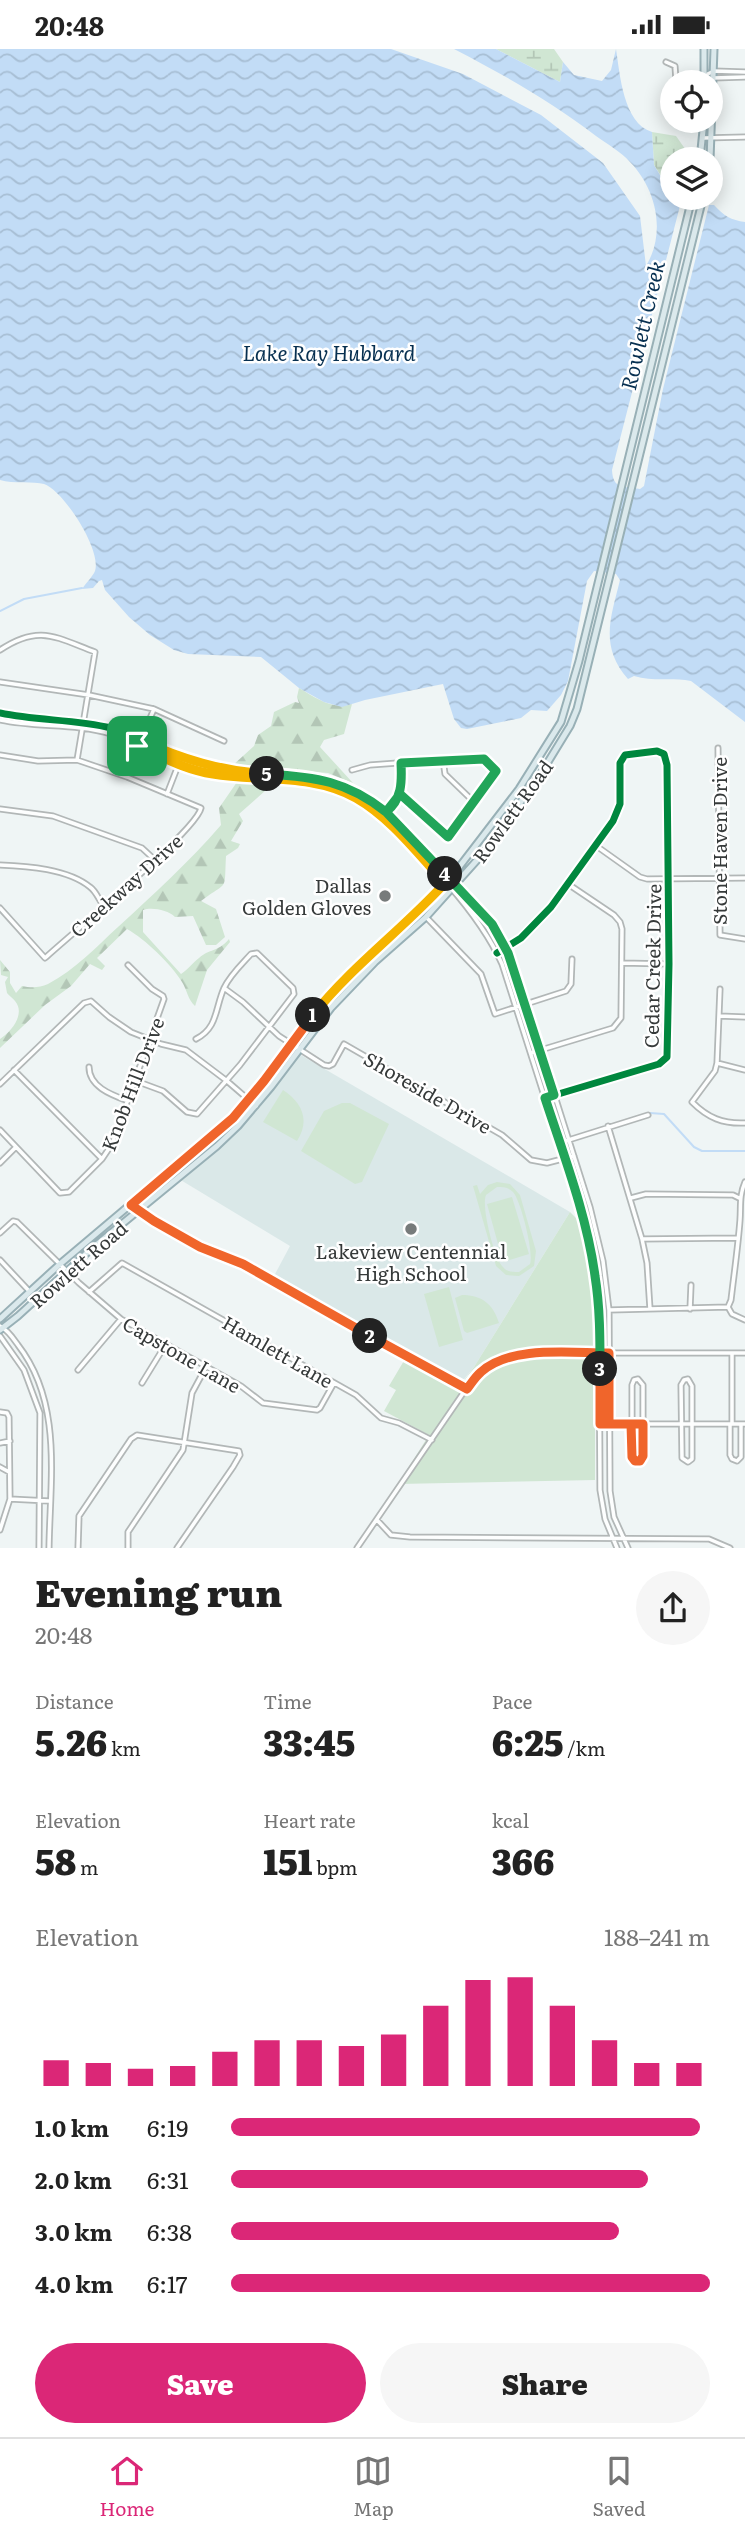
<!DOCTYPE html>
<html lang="en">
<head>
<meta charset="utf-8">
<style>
	body { margin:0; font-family:Literata,serif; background:#f6f6f6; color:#222; height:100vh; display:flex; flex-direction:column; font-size:26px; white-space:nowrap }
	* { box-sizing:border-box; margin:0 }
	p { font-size:23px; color:#767676 }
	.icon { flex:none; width:38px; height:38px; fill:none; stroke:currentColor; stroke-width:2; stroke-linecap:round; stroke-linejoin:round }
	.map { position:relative; height:1499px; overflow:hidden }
	.drawer { display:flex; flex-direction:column; background:#fff; flex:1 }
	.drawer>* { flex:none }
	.fabs { position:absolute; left:660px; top:21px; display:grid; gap:14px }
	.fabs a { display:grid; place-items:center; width:63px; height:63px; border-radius:50%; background:#fff; box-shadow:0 4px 18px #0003; font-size:35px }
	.pin { position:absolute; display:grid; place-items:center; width:60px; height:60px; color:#fff; margin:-30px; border-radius:14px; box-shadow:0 4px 10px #0006 }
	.km { position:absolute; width:35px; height:35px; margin:-18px; border-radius:50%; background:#222; color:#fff; font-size:19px; line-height:35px; text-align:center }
	.round { display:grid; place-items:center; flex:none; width:74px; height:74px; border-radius:37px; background:#f6f6f6 }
	.head { display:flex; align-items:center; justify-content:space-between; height:119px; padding:0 35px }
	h1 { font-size:38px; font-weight:800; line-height:52px }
	.metrics { display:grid; grid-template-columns:repeat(3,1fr); gap:10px; height:119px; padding:7px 35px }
	.metrics div { display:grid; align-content:center }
	.metrics b { font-size:35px; font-weight:800 }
	.metrics small { font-size:19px; font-weight:400 }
	.metrics p { font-size:19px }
	.chart { height:196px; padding:14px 35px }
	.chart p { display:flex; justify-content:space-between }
	.chart svg { width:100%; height:126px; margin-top:7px; stroke:#db2777; stroke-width:6 }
	.button { display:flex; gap:14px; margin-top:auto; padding:14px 35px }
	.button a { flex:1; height:80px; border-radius:42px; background:#db2777; color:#fff; font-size:28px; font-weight:800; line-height:80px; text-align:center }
	.button a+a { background:#f6f6f6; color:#222 }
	ul { padding:0 35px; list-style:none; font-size:23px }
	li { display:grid; grid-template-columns:112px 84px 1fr; align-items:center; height:52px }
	li i { height:18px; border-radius:9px; background:#db2777 }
	.status { display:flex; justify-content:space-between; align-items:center; height:49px; padding:0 35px; background:#fff; direction:ltr }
	.status svg { height:19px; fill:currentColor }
	.tab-bar { display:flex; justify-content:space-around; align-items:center; height:98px; border-top:2px solid #e0e0e0; background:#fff; font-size:19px; color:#767676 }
	.tab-bar a { display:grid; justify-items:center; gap:4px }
	.tab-bar .on { color:#db2777 }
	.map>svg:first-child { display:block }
	.built { fill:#dae8e8 }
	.grass { fill:#d0e6d3; fill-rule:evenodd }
	.forest { fill:url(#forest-firs) }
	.wetland { fill:url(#wetland-marsh) }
	.water { fill:url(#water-waves) }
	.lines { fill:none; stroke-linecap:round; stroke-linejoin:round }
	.stream { stroke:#c2dcf6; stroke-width:2 }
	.minor-casing { stroke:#b2b7b7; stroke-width:7 }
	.major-casing { stroke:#98b0b6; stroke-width:9 }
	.minor { stroke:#fdfefe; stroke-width:3.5 }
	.major { stroke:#dbe9ec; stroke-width:5 }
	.cycleway-casing { stroke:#fff; stroke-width:11 }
	.cycleway { stroke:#00873e; stroke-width:7 }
	.split-1-casing { stroke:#fff; stroke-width:14 }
	.split-2-casing { stroke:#fff; stroke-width:14 }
	.split-3-casing { stroke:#fff; stroke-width:14 }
	.split-4-casing { stroke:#fff; stroke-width:14 }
	.split-5-casing { stroke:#fff; stroke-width:14 }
	.split-6-casing { stroke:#fff; stroke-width:14 }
	.split-1 { stroke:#f5b400; stroke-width:9 }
	.split-2 { stroke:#f0652b; stroke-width:9 }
	.split-3 { stroke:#f0652b; stroke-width:9 }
	.split-4 { stroke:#22a559; stroke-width:9 }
	.split-5 { stroke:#22a559; stroke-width:9 }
	.split-6 { stroke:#f5b400; stroke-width:9 }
	.poi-dot { fill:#777b7b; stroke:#fff; stroke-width:2.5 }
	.labels { text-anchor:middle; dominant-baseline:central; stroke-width:5; stroke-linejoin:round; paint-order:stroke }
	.street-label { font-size:19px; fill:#363a3a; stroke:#fff }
	.poi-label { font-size:19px; fill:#363a3a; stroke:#fff; text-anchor:end }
	.water-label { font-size:21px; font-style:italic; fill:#073051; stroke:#fff }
</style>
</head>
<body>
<div class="status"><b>20:48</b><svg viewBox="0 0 49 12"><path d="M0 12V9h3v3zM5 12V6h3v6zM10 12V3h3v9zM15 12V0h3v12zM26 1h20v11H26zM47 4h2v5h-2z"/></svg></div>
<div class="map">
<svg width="745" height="1499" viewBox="0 0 745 1499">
	<defs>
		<pattern id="forest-firs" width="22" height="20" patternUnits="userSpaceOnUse" patternTransform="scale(1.75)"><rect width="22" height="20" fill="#d0e6d3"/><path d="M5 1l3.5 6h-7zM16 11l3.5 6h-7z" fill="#b3c6b6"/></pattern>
		<pattern id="wetland-marsh" width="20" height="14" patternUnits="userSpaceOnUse" patternTransform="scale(1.75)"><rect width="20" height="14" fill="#d0e6d3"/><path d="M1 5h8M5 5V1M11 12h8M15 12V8" fill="none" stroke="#b3c6b6"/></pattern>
		<pattern id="water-waves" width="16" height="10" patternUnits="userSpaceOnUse" patternTransform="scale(1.75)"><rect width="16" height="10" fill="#c2dcf6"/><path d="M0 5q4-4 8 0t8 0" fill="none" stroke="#a7bed4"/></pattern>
	</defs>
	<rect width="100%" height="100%" fill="#eff5f5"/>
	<path class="built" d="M299,1005L570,1163L474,1318L461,1334L274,1227L290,1197L179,1130L244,1075Z"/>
	<path class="grass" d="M283,1041C303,1054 310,1072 297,1092L263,1073Z
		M342,1054H350L389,1075L362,1133L355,1135L301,1102L324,1062Z
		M497,1133L510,1135L520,1146L536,1202L534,1217L519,1227L506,1226L496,1217L473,1137L477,1136L480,1145L488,1136ZM497,1138C503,1138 508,1138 513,1143C521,1152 534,1204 530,1215L519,1223C512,1223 507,1223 503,1218C494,1209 481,1157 486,1146Z
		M512,1148L529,1205L503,1213L487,1155Z
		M570,1163L578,1171L595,1244V1431L398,1435L429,1386L384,1362L396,1341L389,1337L405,1310L457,1341L474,1318Z
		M449,1238L463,1291L439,1298L424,1245Z
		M462,1246C482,1246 493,1255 499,1274L467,1284L464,1282L455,1249Z"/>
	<path class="forest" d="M299,639C316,649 332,661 352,655L344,685L324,691L320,698L353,734L328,724L232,717L254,697L258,686L271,677L274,663L295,653L299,654L297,648Z
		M237,733L242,735L248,733L265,734L266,741L239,765L243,772L231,792L240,795L238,799L226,807C224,844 229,831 201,852L216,860L225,888L216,896H206L193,867L175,868C168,861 152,858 143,861V883L181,925C189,920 192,914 199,909C210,899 217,904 229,890L230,893L207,921L195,957C188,951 187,941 182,933C171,915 145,890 127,880L97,909L105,917L102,921L90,915L71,937L45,956L0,999V990C11,983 26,965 15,952C13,949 9,947 7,944L5,933L8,928L1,926L0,911L10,923V934L16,944L22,937C31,939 39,939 48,935C75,921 96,898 118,878C154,845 189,813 221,776L219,759Z"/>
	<path class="wetland" d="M496,0H554L563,13L560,33Z
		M652,83L676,87L688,104L684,110H672V136L670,141L654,116Z"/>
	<path class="water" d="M0,0H391L463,25L541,66L603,114L640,167L646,217C666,184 657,141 630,113C621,103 607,95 596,87C550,52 506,27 454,0H496L560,33L563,13L574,26L602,32L611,21L616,0C620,25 623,74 652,83L654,116L669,141L672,136V149H682L612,421C613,441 624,437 640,440L644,437L663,340L709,156H714C724,167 731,171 745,173V673L691,632C671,628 653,633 634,627L628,630C599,597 611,568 620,531L616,525L594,522L587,532L568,632L561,646L547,662L531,661L521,669L467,680L461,679L454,670L443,635L365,651L342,658L324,653L299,639L261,608L188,605L174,601L150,586L129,568L105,541L102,531L99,532L93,539L82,540C86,534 93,527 95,522C102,501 63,441 44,435C34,432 13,435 0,431Z"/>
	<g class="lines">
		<path class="stream" d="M0,562L24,550L82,539
			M650,1064L664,1065L694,1098L702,1102H745"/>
		<defs>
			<path id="minor" d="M666,13L675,17L676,32
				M713,29L745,28
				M676,32L695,31L714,22L745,23
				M703,89L745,88
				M0,601C39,575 55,588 95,603L77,711
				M0,633L89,646L154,660L224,692
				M0,664L105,678L181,709L212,718L240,722L310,727L349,739L386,763L485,867L503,892L517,927L590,1158L603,1212L609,1261L610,1442L614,1468L628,1499
				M0,671C37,679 75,674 111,685C145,696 174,717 209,725C279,739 319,718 381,767C424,808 478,861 502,915L561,1100L593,1214L599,1269L600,1441L605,1470L617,1499
				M148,674L154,660
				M140,691L139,687L148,674L147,681L140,691
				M718,699L720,886L745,890
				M0,706L38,712L77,711L127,728L201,759C197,781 70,886 45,909L0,859
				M443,711L445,725L474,753
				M352,721L370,716L467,709L484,710L497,722L448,788L400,745
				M167,745L181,709
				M0,760L53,767L142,799L155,811
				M386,763C402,749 402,734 401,714
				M595,796L640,828L647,830L745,829
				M0,816C28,817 68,820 90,838C96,842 99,851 103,856
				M426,868L481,925L495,965L566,942L571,935L572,910
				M497,904L521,889L551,858L613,772L620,755V714L625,706L657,702L664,705L667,716L669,915L667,1008L659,1015L545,1049
				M622,914L669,915
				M224,939L243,953L279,987L324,1016L329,1017L333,1015L344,995L502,1086L531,1111L547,1114L574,1107
				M720,940L717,1014L715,1022L692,1053C708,1069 723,1075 745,1074
				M719,967L745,968
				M531,1004L613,979L621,969L622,880L620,873L614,866L568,835
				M717,1014L745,1021
				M89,1018C89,1038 112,1046 128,1052
				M14,1021L102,1110
				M136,1032L163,1042L187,1063L197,1065L240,1016L294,945L293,939L257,904L251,905C242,915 230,926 224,939C215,959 218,979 196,990
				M0,1035L84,954L91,952L109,968L131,983L161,995L186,1001L227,1032L256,1057
				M608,1077L642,1190L647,1214L650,1260
				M0,1081L60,1144L69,1143L102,1110L112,1095L164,950L163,947L152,940L128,916
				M559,1094L648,1066
				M0,1114L16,1098
				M631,1149L646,1145L733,1146L739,1149
				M131,1156L154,1172L200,1198L243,1215L466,1340
				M0,1184L13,1172L17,1173L79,1234L121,1270L241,1337L263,1354L317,1361L320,1359L334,1334
				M642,1190L737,1189
				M0,1211L30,1243
				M89,1243L122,1214L356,1346L381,1369L399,1374L432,1391
				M728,1258L731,1251C734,1225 738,1198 740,1171C741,1157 739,1147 745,1133
				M728,1258L732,1265L745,1271
				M690,1260L691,1236
				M609,1261L728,1258
				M0,1277C8,1281 13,1289 18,1296C63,1354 50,1430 49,1499
				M0,1287L24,1321L40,1364L39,1499
				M732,1304V1375
				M78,1321L121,1270
				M638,1330L643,1336V1407L638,1413L632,1408V1336L634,1331Z
				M688,1330L692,1337V1410L688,1413L682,1409L681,1336L684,1331Z
				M142,1334L166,1295
				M0,1363L7,1364L9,1368L10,1450L0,1481
				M600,1375H745
				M730,1375V1406L732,1410L737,1412L741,1408V1375
				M0,1394L10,1392
				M0,1418L9,1423
				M10,1450L49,1452
				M377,1471L391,1486L410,1488L709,1490L730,1499
				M78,1499L79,1467L131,1390L137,1386L239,1402L240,1406L233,1418L177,1499
				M128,1499V1483L183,1401L192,1344L206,1318
				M357,1499L466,1340C483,1320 499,1310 524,1304H745"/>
			<path id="major" d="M704,0V33
				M700,110L704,72
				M710,111L714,0
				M0,1270L60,1215L233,1069L339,937L368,907L401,880L450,830L519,740L561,673L579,612L692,149
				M0,1281L18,1267L89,1202L217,1097L238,1077L271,1038L331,959L375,913L426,868L487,800L540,726L570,677L577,660L703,149"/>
		</defs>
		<use href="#minor" class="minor-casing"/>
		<use href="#major" class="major-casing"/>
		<use href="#minor" class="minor"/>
		<use href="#major" class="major"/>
		<defs>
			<path id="cycleway" d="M0,664C37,672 75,670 111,679C145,689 175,710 211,717C257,728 309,718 352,740C391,760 420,799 450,830
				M497,904L521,889L551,858L613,772L620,755V714L625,706L657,702L664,705L667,716L669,915L667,1008L659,1015L545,1049"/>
		</defs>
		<use href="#cycleway" class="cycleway-casing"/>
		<use href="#cycleway" class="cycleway"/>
	</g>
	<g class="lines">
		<defs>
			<path id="split-1" d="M137,697C162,708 186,721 213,725C260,733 312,724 356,749C391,769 418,805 445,834C403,880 352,917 313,966"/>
			<path id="split-2" d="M313,966L264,1032L233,1069L131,1156L154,1172L200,1198L243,1215L370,1287"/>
			<path id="split-3" d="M370,1287L467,1340C471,1335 475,1328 481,1323C511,1296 570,1304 609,1304V1375H631L632,1408L635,1412H640L643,1407V1375C628,1375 614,1375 600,1375V1320"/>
			<path id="split-4" d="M445,825L492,875L508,904L554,1046L545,1049C564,1107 587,1167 595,1227C600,1258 600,1289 600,1320"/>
			<path id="split-5" d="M267,725C316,728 347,732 386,763L400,745L448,788L496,722L484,710L401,714C402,734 402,750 386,763L445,825"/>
			<path id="split-6" d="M137,697L140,691C182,710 221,722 267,725"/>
		</defs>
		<use href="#split-1" class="split-1-casing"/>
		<use href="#split-2" class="split-2-casing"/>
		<use href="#split-3" class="split-3-casing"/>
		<use href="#split-4" class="split-4-casing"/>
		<use href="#split-5" class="split-5-casing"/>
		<use href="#split-6" class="split-6-casing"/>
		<use href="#split-1" class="split-1"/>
		<use href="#split-2" class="split-2"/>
		<use href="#split-3" class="split-3"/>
		<use href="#split-4" class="split-4"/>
		<use href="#split-5" class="split-5"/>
		<use href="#split-6" class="split-6"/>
	</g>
	<g class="poi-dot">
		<circle cx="385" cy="847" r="7"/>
		<circle cx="411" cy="1180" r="7"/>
	</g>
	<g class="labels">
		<g class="street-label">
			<text transform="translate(512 762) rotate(-54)">Rowlett Road</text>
			<text transform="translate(719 792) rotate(-90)">Stone Haven Drive</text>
			<text transform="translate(126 836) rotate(-42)">Creekway Drive</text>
			<text transform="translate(652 917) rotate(-89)">Cedar Creek Drive</text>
			<text transform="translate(132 1035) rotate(-69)">Knob Hill Drive</text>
			<text transform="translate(428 1043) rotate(30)">Shoreside Drive</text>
			<text transform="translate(78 1215) rotate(-41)">Rowlett Road</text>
			<text transform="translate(278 1302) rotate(30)">Hamlett Lane</text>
			<text transform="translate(182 1305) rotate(30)">Capstone Lane</text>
		</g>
		<g class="poi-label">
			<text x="371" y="836">Dallas<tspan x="371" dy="22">Golden Gloves</tspan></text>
			<text x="411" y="1202" text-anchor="middle">Lakeview Centennial<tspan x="411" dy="22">High School</tspan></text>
		</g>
		<g class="water-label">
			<text transform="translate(641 276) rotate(-77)">Rowlett Creek</text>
			<text x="329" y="302">Lake Ray Hubbard</text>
		</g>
	</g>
</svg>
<div class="fabs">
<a><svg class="icon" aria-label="locate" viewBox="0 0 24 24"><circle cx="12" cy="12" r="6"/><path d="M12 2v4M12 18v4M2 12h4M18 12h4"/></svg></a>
<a><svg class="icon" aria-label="layers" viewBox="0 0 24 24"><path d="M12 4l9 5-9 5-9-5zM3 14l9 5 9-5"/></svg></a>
</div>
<div class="pin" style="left:137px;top:697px;background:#1e9e55"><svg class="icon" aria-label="arrive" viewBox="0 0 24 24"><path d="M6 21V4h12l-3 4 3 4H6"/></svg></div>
<b class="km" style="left:313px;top:966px">1</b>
<b class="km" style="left:370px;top:1287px">2</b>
<b class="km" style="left:600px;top:1320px">3</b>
<b class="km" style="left:445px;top:825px">4</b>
<b class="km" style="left:267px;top:725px">5</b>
</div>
<section class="drawer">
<div class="head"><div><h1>Evening run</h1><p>20:48</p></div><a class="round"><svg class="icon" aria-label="share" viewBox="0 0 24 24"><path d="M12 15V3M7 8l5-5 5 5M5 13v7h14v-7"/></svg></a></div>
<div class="metrics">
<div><p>Distance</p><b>5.26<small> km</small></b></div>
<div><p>Time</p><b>33:45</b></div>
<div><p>Pace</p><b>6:25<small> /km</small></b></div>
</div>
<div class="metrics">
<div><p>Elevation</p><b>58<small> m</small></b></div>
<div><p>Heart rate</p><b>151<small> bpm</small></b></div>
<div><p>kcal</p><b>366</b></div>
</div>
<div class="chart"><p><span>Elevation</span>188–241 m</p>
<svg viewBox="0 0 160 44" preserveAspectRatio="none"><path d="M5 44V35M15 44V36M25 44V38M35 44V37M45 44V32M55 44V28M65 44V28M75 44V30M85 44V26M95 44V16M105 44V7M115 44V6M125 44V16M135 44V28M145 44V36M155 44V36"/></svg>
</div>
<ul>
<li><b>1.0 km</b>6:19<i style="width:98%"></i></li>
<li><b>2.0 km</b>6:31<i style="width:87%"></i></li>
<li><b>3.0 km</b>6:38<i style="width:81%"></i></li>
<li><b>4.0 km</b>6:17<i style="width:100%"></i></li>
</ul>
<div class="button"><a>Save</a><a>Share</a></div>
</section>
<nav class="tab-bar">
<a class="on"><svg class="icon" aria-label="home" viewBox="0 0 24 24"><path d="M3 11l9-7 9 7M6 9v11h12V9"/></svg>Home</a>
<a><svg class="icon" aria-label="map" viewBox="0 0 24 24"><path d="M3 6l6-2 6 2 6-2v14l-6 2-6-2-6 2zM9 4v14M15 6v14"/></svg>Map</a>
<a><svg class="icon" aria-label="saved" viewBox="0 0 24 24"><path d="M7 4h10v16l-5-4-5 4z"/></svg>Saved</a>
</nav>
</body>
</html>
